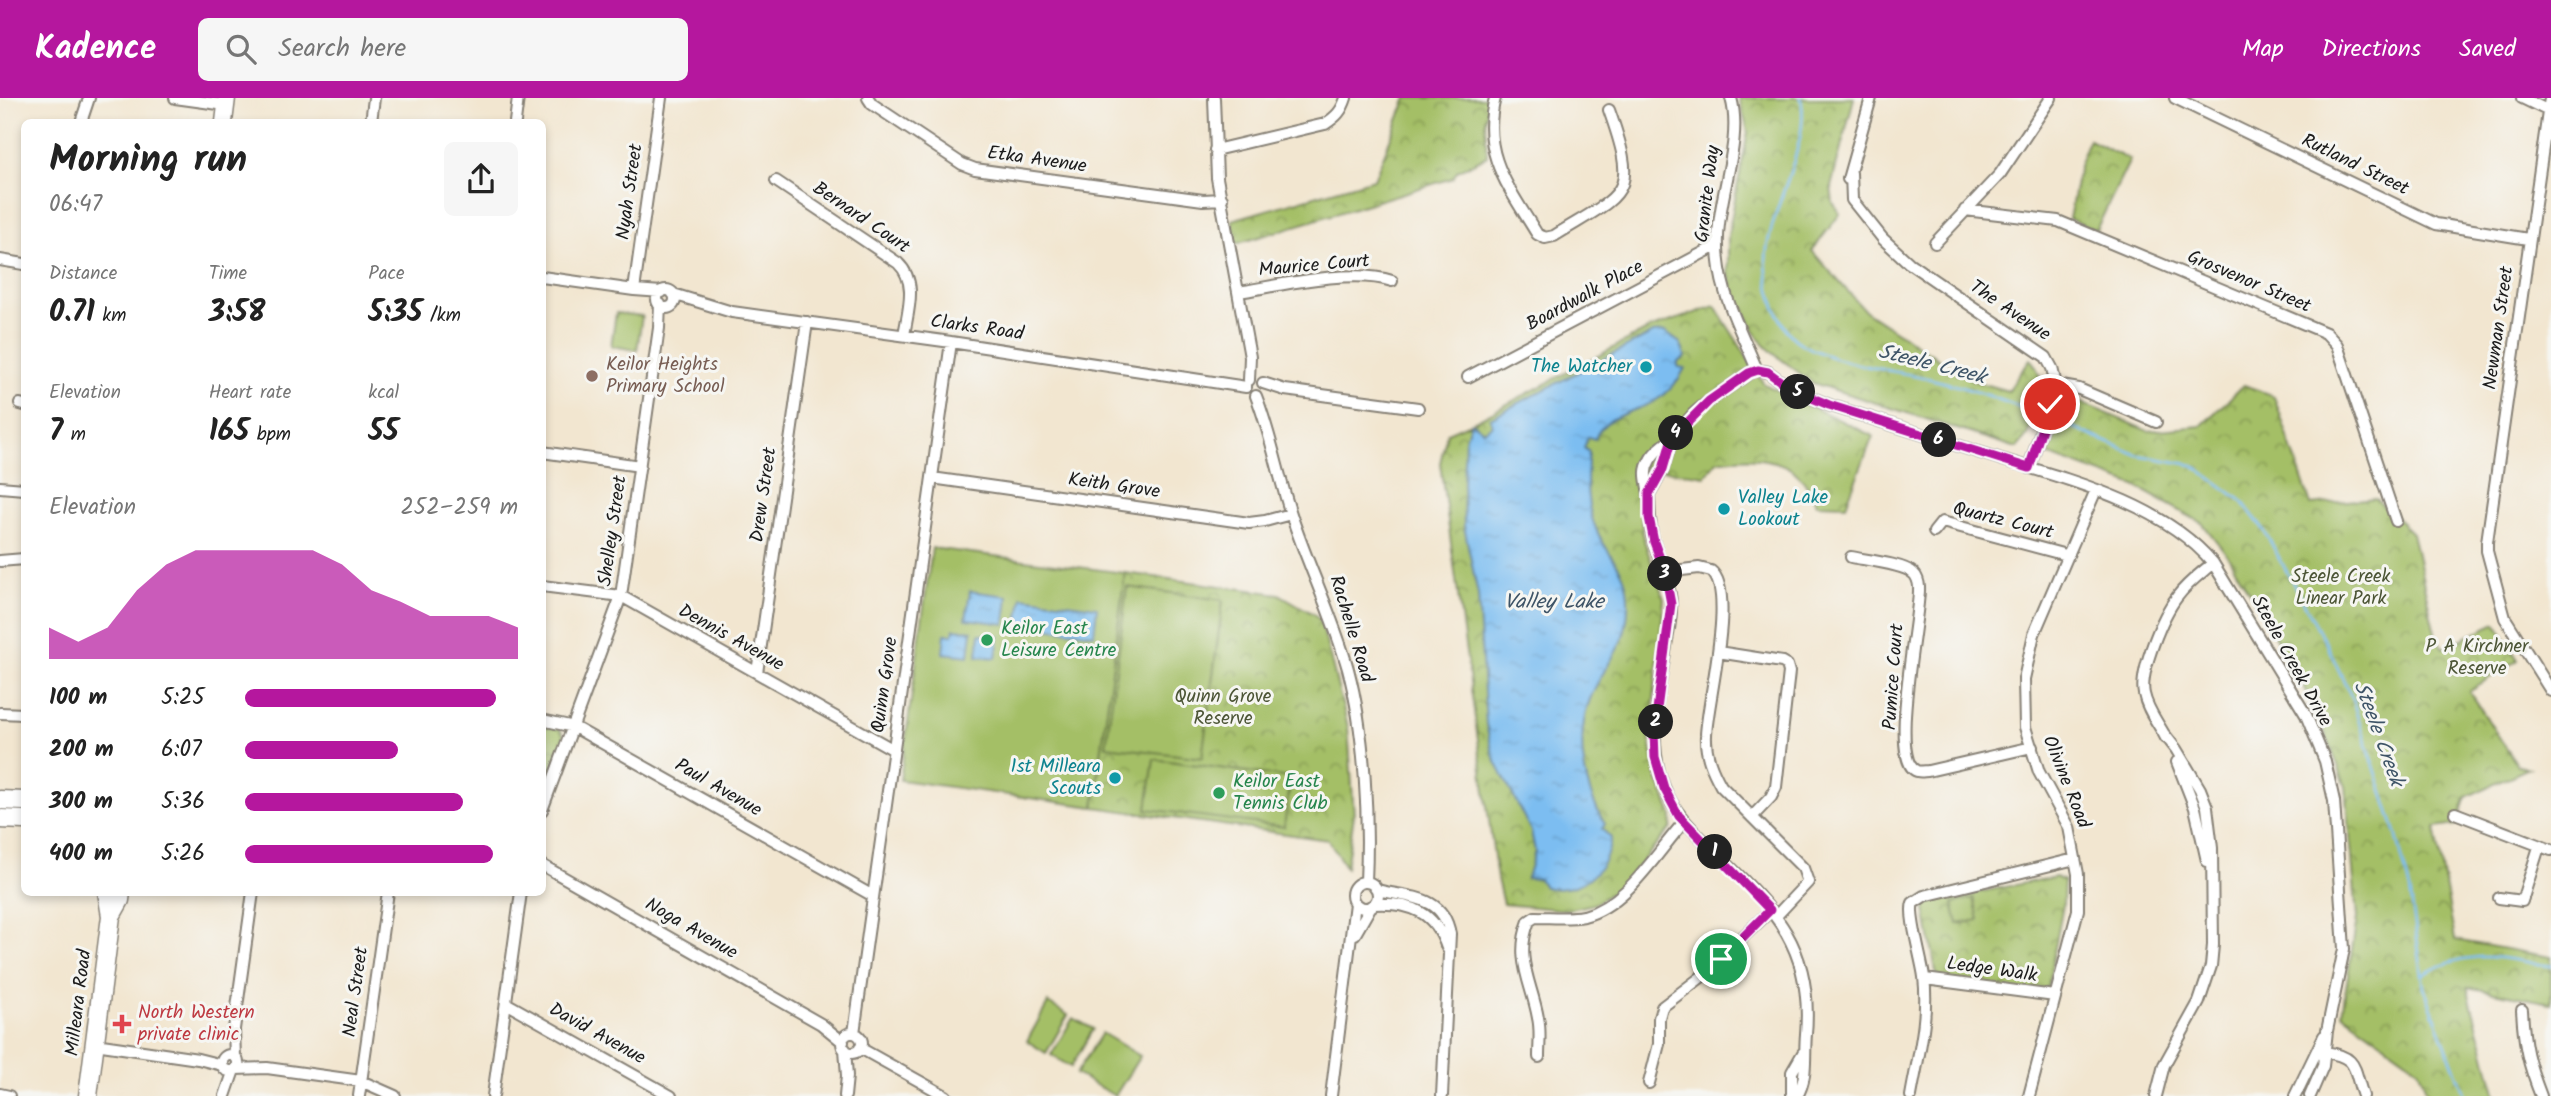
<!DOCTYPE html>
<html lang="en">
<head>
<meta charset="utf-8">
<style>
	body { margin:0; font-family:Kalam,sans-serif; background:#f6f6f6; color:#222; height:100vh; display:flex; flex-direction:column; font-size:26px; white-space:nowrap }
	* { box-sizing:border-box; margin:0 }
	p { font-size:23px; color:#767676 }
	.icon { flex:none; width:38px; height:38px; fill:none; stroke:currentColor; stroke-width:2; stroke-linecap:round; stroke-linejoin:round }
	.map { position:relative; flex:1; overflow:hidden }
	.drawer { position:absolute; left:21px; top:21px; width:525px; height:777px; display:flex; flex-direction:column; background:#fff; border-radius:10px; box-shadow:0 4px 10px #0003 }
	.drawer>* { flex:none }
	.pin { position:absolute; display:grid; place-items:center; width:60px; height:60px; color:#fff; margin:-30px; border:4px solid #fff; border-radius:50%; box-shadow:0 2px 7px #0007 }
	.km { position:absolute; width:35px; height:35px; margin:-18px; border-radius:50%; background:#222; color:#fff; font-size:19px; line-height:35px; text-align:center }
	.round { display:grid; place-items:center; flex:none; width:74px; height:74px; border-radius:10px; background:#f6f6f6 }
	.headline { display:flex; align-items:center; justify-content:space-between; height:119px; padding:0 28px }
	h1 { font-size:38px; font-weight:700; line-height:52px }
	.metrics { display:grid; grid-template-columns:repeat(3,1fr); gap:10px; height:119px; padding:7px 28px }
	.metrics div { display:grid; align-content:center }
	.metrics b { font-size:30px; font-weight:700 }
	.metrics small { font-size:19px; font-weight:400 }
	.metrics p { font-size:19px }
	.chart { height:196px; padding:14px 28px }
	.chart p { display:flex; justify-content:space-between }
	.chart svg { width:100%; height:126px; margin-top:7px; fill:#b5179e; opacity:.7 }
	ul { padding:0 28px; list-style:none; font-size:23px }
	li { display:grid; grid-template-columns:112px 84px 1fr; align-items:center; height:52px }
	li i { height:18px; border-radius:9px; background:#b5179e }
	header { display:flex; align-items:center; gap:42px; box-sizing:border-box; height:98px; padding:0 35px; background:#b5179e; color:#fff }
	header strong { font-size:33px }
	nav { display:flex; gap:38px; margin-inline-start:auto; font-size:24px }
	.search { width:490px; height:63px; background:#f6f6f6; display:flex; align-items:center; gap:18px; box-sizing:border-box; padding:0 24px; border-radius:10px; color:#767676; font-size:26px }
	.map>svg:first-child { display:block }
	.park { fill:url(#park-crowns); stroke:#606e41; stroke-width:2 }
	.pitch { fill:#a4bf66; stroke:#606e41; stroke-width:2 }
	.water { fill:url(#water-ripples); stroke:#4c6c86; stroke-width:2 }
	.lines { fill:none; stroke-linecap:round; stroke-linejoin:round }
	.stream { stroke:#7cbdf1; stroke-width:2.5 }
	.minor-casing { stroke:#878176; stroke-width:14 }
	.secondary-casing { stroke:#878176; stroke-width:19 }
	.primary-casing { stroke:#878176; stroke-width:21 }
	.minor { stroke:#fff; stroke-width:10 }
	.secondary { stroke:#fff; stroke-width:16 }
	.primary { stroke:#fff; stroke-width:18 }
	.route-casing { stroke:#fff; stroke-width:14 }
	.route { stroke:#b5179e; stroke-width:9 }
	.culture-dot { fill:#0f9aa8; stroke:#f6f6f2; stroke-width:2.5 }
	.education-dot { fill:#8d6e63; stroke:#f6f6f2; stroke-width:2.5 }
	.leisure-dot { fill:#2e9e5b; stroke:#f6f6f2; stroke-width:2.5 }
	.health-dot { fill:#e0444e; stroke:#f6f6f2; stroke-width:2.5 }
	.labels { text-anchor:middle; dominant-baseline:central; stroke-width:6; stroke-linejoin:round; paint-order:stroke }
	.street-label { font-size:19px; fill:#1c1c1c; stroke:#f6f6f2 }
	.education-label { font-size:19px; fill:#785e54; stroke:#f6f6f2; text-anchor:start }
	.culture-label { font-size:19px; fill:#0d838f; stroke:#f6f6f2; text-anchor:end }
	.park-label { font-size:19px; fill:#4c5536; stroke:#f6f6f2 }
	.leisure-label { font-size:19px; fill:#27864d; stroke:#f6f6f2; text-anchor:start }
	.health-label { font-size:19px; fill:#be3a42; stroke:#f6f6f2; text-anchor:start }
	.water-label { font-size:21px; font-style:italic; fill:#3e5467; stroke:#f6f6f2 }
</style>
</head>
<body>
<header>
<strong>Kadence</strong>
<div class="search"><svg class="icon" aria-label="search" viewBox="0 0 24 24"><circle cx="10" cy="10" r="6"/><path d="M15 15l6 6"/></svg>Search here</div>
<nav><a>Map</a><a>Directions</a><a>Saved</a></nav>
</header>
<div class="map">
<svg width="2551" height="998" viewBox="0 0 2551 998">
	<defs>
		<pattern id="park-crowns" width="20" height="18" patternUnits="userSpaceOnUse" patternTransform="scale(1.75)"><rect width="20" height="18" fill="#a4bf66"/><path d="M2 6a3 3 0 1 1 6 0M12 15a3 3 0 1 1 6 0" fill="none" stroke="#859a53"/></pattern>
		<pattern id="water-ripples" width="26" height="14" patternUnits="userSpaceOnUse" patternTransform="scale(1.75)"><rect width="26" height="14" fill="#7cbdf1"/><path d="M2 4q2-2 4 0t4 0M15 11q2-2 4 0t4 0" fill="none" stroke="#6ba2ce"/></pattern>
	</defs>
	<rect width="100%" height="100%" fill="#f6f6f2"/>
	<filter id="ink" filterUnits="userSpaceOnUse"><feTurbulence type="fractalNoise" baseFrequency=".0143" numOctaves="2"/><feDisplacementMap in="SourceGraphic" scale="14" xChannelSelector="R" yChannelSelector="G"/><feConvolveMatrix kernelMatrix="1 2 1 2 8 2 1 2 1" color-interpolation-filters="sRGB"/></filter>
	<filter id="wash" filterUnits="userSpaceOnUse"><feTurbulence type="fractalNoise" baseFrequency=".00686" numOctaves="4" result="noise"/><feDisplacementMap in="SourceGraphic" scale="28" xChannelSelector="R" yChannelSelector="G"/><feGaussianBlur stdDeviation="1.57" result="paint"/><feColorMatrix in="noise" values="0 0 0 0 0 0 0 0 0 0 0 0 0 0 0 0 0 1.4 0 .05"/><feComposite in="paint" operator="in"/></filter>
	<g filter="url(#wash)">
		<rect width="100%" height="100%" fill="#f2e6d0"/>
		<path class="park" d="M1407,0H1490L1485,21L1487,58L1457,73L1453,80L1236,146L1232,122L1374,81Z
			M1739,0H1854L1831,89L1833,105L1840,116L1812,153L1865,213L1973,283L2008,293L2030,261C2040,271 2045,293 2039,307L2037,306L2028,337L2017,350L1813,285L1774,256L1759,241L1746,217L1738,210L1728,174V137L1748,34Z
			M2089,42L2130,62L2096,132L2069,121L2079,68Z
			M1715,208L1764,286L1873,338L1846,407L1817,406C1812,398 1808,388 1802,381C1782,357 1746,359 1717,363L1705,378L1642,369V436L1664,501L1650,642L1656,677L1672,717L1671,730L1620,789L1594,806L1567,812L1503,806L1497,781L1440,365L1447,335L1477,322L1649,231Z
			M2244,287L2274,298L2311,407L2375,400L2412,435L2436,539L2443,550L2496,525L2518,562L2469,593L2518,668L2529,670L2466,699L2456,727L2435,730L2455,842L2551,859V905L2467,889L2496,998H2428L2418,970L2342,915L2357,820L2346,689L2314,606L2228,458L2202,425L2135,388L2047,356L2068,299L2148,333L2201,328Z
			M1125,475L1279,496L1315,517L1321,524L1348,629L1354,717L1346,770L1328,742L1094,709Z
			M543,628L560,631L564,638L545,695L543,694Z
			M2055,779L2064,783L2063,807L2046,899L1938,885L1924,805Z"/>
		<path class="pitch" d="M616,215L642,218L637,252L611,248Z
			M932,450L1125,475L1094,709L900,682Z
			M1127,489L1223,502L1202,660L1106,648Z
			M1154,661L1291,680L1284,729L1147,711Z
			M1974,800L1979,822L1958,826L1953,805Z
			M1048,905L1068,917L1046,955L1027,943Z
			M1073,920L1093,931L1071,969L1051,957Z
			M1102,935L1140,958L1115,998L1076,976Z"/>
		<path class="water" d="M1665,234L1680,245L1686,259L1678,264V269L1685,270C1678,284 1669,295 1655,303C1635,315 1604,316 1595,341L1588,339L1584,350L1589,354C1586,382 1585,407 1597,433C1611,464 1630,471 1628,510C1627,545 1611,559 1596,588C1573,631 1581,686 1605,726L1602,731L1611,740C1607,774 1579,797 1544,789L1539,781L1527,780L1535,753L1531,733L1494,660L1486,626L1478,497L1464,428L1463,385L1465,342L1471,324L1484,333L1492,327L1490,320L1653,235Z
			M970,493L1008,498L1005,526L966,521Z
			M1022,499L1097,509L1094,536L1018,527Z
			M954,531L972,533L969,558L943,555L945,536H953Z
			M980,536L999,538L996,560L977,558Z"/>
		<g class="lines">
			<path class="stream" d="M1801,0C1810,47 1774,103 1767,150C1763,178 1776,232 1802,246C1841,268 1889,271 1931,281C1970,290 2006,304 2043,318
				M2049,320L2138,357L2193,367L2242,403L2265,434L2327,547L2351,598L2396,735L2410,792L2424,890L2465,998
				M2422,877C2470,849 2500,860 2551,868"/>
		</g>
	</g>
	<g filter="url(#ink)">
		<g class="lines">
			<defs>
				<path id="minor" d="M175,0L226,7
					M868,0L872,6L962,66L975,71L1203,102L1222,101
					M1214,0L1217,80L1250,259L1249,282
					M1495,0C1480,56 1510,91 1537,136L1545,140L1554,138C1625,94 1640,99 1609,12
					M1731,0C1743,42 1719,96 1718,139C1716,191 1739,227 1757,272
					M2175,0L2436,126L2528,141
					M2522,0L2551,14
					M2550,0L2487,444V453L2505,520L2551,593
					M81,24L89,0
					M371,24L374,0
					M515,24L518,0
					M1215,52L1325,26C1336,19 1342,13 1346,0
					M1851,75L1852,102L1883,141L1909,165L2046,259L2052,270L2056,287L2029,370
					M1848,81L1871,0
					M776,83L898,165C918,184 908,212 904,237
					M1965,112L2058,123L2326,235L2337,247L2396,423
					M1935,145L2000,76L2051,0
					M0,162L24,166
					M542,179L634,192L662,194
					M634,192L661,0
					M657 201a9 9 0 1 1 18 0a9 9 0 1 1-18 0Z
					M1239,194C1281,187 1352,170 1392,183
					M673,196L732,214L951,244L1246,289
					M1468,279L1718,147
					M1263,285L1285,292L1418,310
					M2056,287L2079,291L2156,324
					M1256,298C1271,336 1278,377 1291,416C1308,468 1333,518 1348,571C1365,634 1369,719 1366,784
					M20,306L24,307
					M542,354L640,368
					M932,380L1249,425L1265,423L1291,416
					M0,389L24,391
					M1649,396L1663,371L1672,341
					M1934,434L1942,424L2066,457
					M1851,459C1866,462 1903,466 1913,475C1917,478 1919,485 1919,489C1921,515 1887,664 1917,673C1921,674 1924,673 1928,673L2032,649
					M0,463L24,461
					M1665,474L1699,470L1711,473C1737,493 1707,604 1706,637C1705,656 1712,672 1721,688L1803,770L1808,784L1776,818
					M542,488L621,498L894,652
					M1718,554L1782,564L1787,567L1789,574L1776,689L1771,699L1752,719
					M757,575L807,224
					M0,615L24,616
					M542,622L574,629L873,798
					M2166,640C2159,626 2147,612 2144,596C2139,574 2163,517 2177,499C2187,485 2200,476 2213,465
					M2177,664L2195,710L2207,763
					M542,712L621,498L659,230L660,206
					M2455,715L2551,752
					M542,767L821,926L843,944
					M1352 797a13 13 0 1 1 26 0a13 13 0 1 1-26 0Z
					M1377,792C1409,800 1443,796 1450,836L1442,998
					M2499,800L2522,803L2539,749
					M1374,806C1411,804 1435,814 1447,850
					M1355,836L1371,808
					M1925,881L2055,898
					M506,905L671,998
					M2522,912C2524,948 2528,965 2541,998
					M854,935L951,244
					M842 945a10 10 0 1 1 20 0a10 10 0 1 1-20 0Z
					M95,946L198,961L222,967
					M860,950L946,998
					M2325,954C2359,959 2353,970 2363,998
					M222 965a8 8 0 1 1 16 0a8 8 0 1 1-16 0Z
					M235,959L234,931L253,794
					M1539,959C1539,946 1541,932 1538,920C1532,885 1514,861 1529,823L1535,819C1551,819 1568,821 1584,818C1627,807 1656,755 1685,723
					M236,971L267,970L361,983L395,998
					M1649,985L1659,946V920L1662,909L1700,880L1771,812
					M0,996L9,998
					M225,998L234,972
					M359,998L388,794
					M493,998L521,794
					M845,998L847,978L845,951
					M1331,998L1355,805
					M1792,998V974L1803,955
					M1797,998C1808,980 1804,957 1806,936C1814,844 1769,807 1709,748C1691,730 1673,713 1664,689C1646,644 1659,595 1666,548C1668,535 1672,520 1671,506C1670,484 1660,465 1654,445C1649,429 1650,414 1649,398C1648,384 1642,375 1650,362C1655,352 1664,348 1672,340C1680,333 1686,324 1693,316C1710,301 1730,289 1749,275L1757,272L1768,274L1791,291L1829,307C1883,324 1937,341 1991,358C2065,381 2162,404 2213,465L2306,617L2325,663L2334,703L2344,851L2327,933L2323,968L2310,998
					M1911,998C1918,958 1929,920 1924,879C1922,862 1908,816 1913,805L1924,798L2075,761
					M2029,998L2078,812V776L2069,729L2039,674L2025,629L2024,581L2034,536L2096,392
					M2156,998L2164,967L2199,904L2211,868L2213,847L2212,750L2207,709L2200,691L2176,651L2165,637
					M2295,998L2324,938"/>
				<path id="secondary" d="M224,24L227,0"/>
				<path id="primary" d="M0,702L24,703
					M0,721L24,722
					M111,818L120,802L121,794
					M88,998L111,818L107,794"/>
			</defs>
			<use href="#minor" class="minor-casing"/>
			<use href="#secondary" class="secondary-casing"/>
			<use href="#primary" class="primary-casing"/>
			<use href="#minor" class="minor"/>
			<use href="#secondary" class="secondary"/>
			<use href="#primary" class="primary"/>
		</g>
	</g>
	<g class="lines" filter="url(#ink)">
		<defs>
			<path id="route" d="M1721,861L1770,812L1679,718L1664,690L1655,659L1654,634L1671,506L1665,474L1654,444L1649,419V396L1663,371L1672,340L1709,303L1749,275L1758,272L1768,274L1791,291L1829,307L2029,370L2050,306"/>
		</defs>
		<use href="#route" class="route-casing"/>
		<use href="#route" class="route"/>
	</g>
	<g class="culture-dot">
		<circle cx="1646" cy="269" r="7"/>
		<circle cx="1724" cy="411" r="7"/>
		<circle cx="1115" cy="680" r="7"/>
	</g>
	<circle class="education-dot" cx="592" cy="278" r="7"/>
	<g class="leisure-dot">
		<circle cx="987" cy="542" r="7"/>
		<circle cx="1219" cy="695" r="7"/>
	</g>
	<path class="health-dot" d="M118.5 915.5h7v7h7v7h-7v7h-7v-7h-7v-7h7z"/>
	<g class="labels">
		<g class="street-label">
			<text transform="translate(1037 62) rotate(8)">Etka Avenue</text>
			<text transform="translate(2355 67) rotate(26)">Rutland Street</text>
			<text transform="translate(630 94) rotate(-82)">Nyah Street</text>
			<text transform="translate(1708 96) rotate(-83)">Granite Way</text>
			<text transform="translate(861 120) rotate(34)">Bernard Court</text>
			<text transform="translate(1314 168) rotate(-5)">Maurice Court</text>
			<text transform="translate(2249 184) rotate(23)">Grosvenor Street</text>
			<text transform="translate(1585 198) rotate(-28)">Boardwalk Place</text>
			<text transform="translate(2010 213) rotate(34)">The Avenue</text>
			<text transform="translate(977 230) rotate(8)">Clarks Road</text>
			<text transform="translate(2499 230) rotate(-82)">Newman Street</text>
			<text transform="translate(1114 388) rotate(8)">Keith Grove</text>
			<text transform="translate(764 397) rotate(-82)">Drew Street</text>
			<text transform="translate(2003 423) rotate(14)">Quartz Court</text>
			<text transform="translate(613 433) rotate(-82)">Shelley Street</text>
			<text transform="translate(1351 531) rotate(73)">Rachelle Road</text>
			<text transform="translate(731 540) rotate(29)">Dennis Avenue</text>
			<text transform="translate(2291 563) rotate(61)">Steele Creek Drive</text>
			<text transform="translate(1894 579) rotate(-86)">Pumice Court</text>
			<text transform="translate(885 587) rotate(-82)">Quinn Grove</text>
			<text transform="translate(2066 684) rotate(68)">Olivine Road</text>
			<text transform="translate(718 690) rotate(30)">Paul Avenue</text>
			<text transform="translate(691 831) rotate(30)">Noga Avenue</text>
			<text transform="translate(1992 872) rotate(8)">Ledge Walk</text>
			<text transform="translate(356 894) rotate(-82)">Neal Street</text>
			<text transform="translate(79 905) rotate(-83)">Milleara Road</text>
			<text transform="translate(597 936) rotate(29)">David Avenue</text>
		</g>
		<g class="education-label">
			<text x="606" y="267">Keilor Heights<tspan x="606" dy="22">Primary School</tspan></text>
		</g>
		<g class="culture-label">
			<text x="1632" y="269">The Watcher</text>
			<text x="1738" y="400" text-anchor="start">Valley Lake<tspan x="1738" dy="22">Lookout</tspan></text>
			<text x="1101" y="669">1st Milleara<tspan x="1101" dy="22">Scouts</tspan></text>
		</g>
		<g class="park-label">
			<text x="2341" y="479">Steele Creek<tspan x="2341" dy="22">Linear Park</tspan></text>
			<text x="2477" y="549">P A Kirchner<tspan x="2477" dy="22">Reserve</tspan></text>
			<text x="1223" y="599">Quinn Grove<tspan x="1223" dy="22">Reserve</tspan></text>
		</g>
		<g class="leisure-label">
			<text x="1001" y="531">Keilor East<tspan x="1001" dy="22">Leisure Centre</tspan></text>
			<text x="1233" y="684">Keilor East<tspan x="1233" dy="22">Tennis Club</tspan></text>
		</g>
		<g class="health-label">
			<text x="138" y="915">North Western<tspan x="138" dy="22">private clinic</tspan></text>
		</g>
		<g class="water-label">
			<text transform="translate(1932 267) rotate(14)">Steele Creek</text>
			<text x="1554" y="504">Valley Lake</text>
			<text transform="translate(2378 636) rotate(70)">Steele Creek</text>
		</g>
	</g>
</svg>
<div class="pin" style="left:1721px;top:861px;background:#1e9e55"><svg class="icon" aria-label="arrive" viewBox="0 0 24 24"><path d="M6 21V4h12l-3 4 3 4H6"/></svg></div>
<div class="pin" style="left:2050px;top:306px;background:#d93025"><svg class="icon" aria-label="check" viewBox="0 0 24 24"><path d="M5 12l5 5 9-10"/></svg></div>
<b class="km" style="left:1715px;top:754px">1</b>
<b class="km" style="left:1656px;top:624px">2</b>
<b class="km" style="left:1665px;top:476px">3</b>
<b class="km" style="left:1676px;top:335px">4</b>
<b class="km" style="left:1798px;top:294px">5</b>
<b class="km" style="left:1939px;top:342px">6</b>
<section class="drawer">
<div class="headline"><div><h1>Morning run</h1><p>06:47</p></div><a class="round"><svg class="icon" aria-label="share" viewBox="0 0 24 24"><path d="M12 15V3M7 8l5-5 5 5M5 13v7h14v-7"/></svg></a></div>
<div class="metrics">
<div><p>Distance</p><b>0.71<small> km</small></b></div>
<div><p>Time</p><b>3:58</b></div>
<div><p>Pace</p><b>5:35<small> /km</small></b></div>
</div>
<div class="metrics">
<div><p>Elevation</p><b>7<small> m</small></b></div>
<div><p>Heart rate</p><b>165<small> bpm</small></b></div>
<div><p>kcal</p><b>55</b></div>
</div>
<div class="chart"><p><span>Elevation</span>252–259 m</p>
<svg viewBox="0 0 160 44" preserveAspectRatio="none"><path d="M0 44V33L10 38L20 33L30 20L40 11L50 6L60 6L70 6L80 6L90 6L100 11L110 20L120 24L130 29L140 29L150 29L160 33V44z"/></svg>
</div>
<ul>
<li><b>100 m</b>5:25<i style="width:92%"></i></li>
<li><b>200 m</b>6:07<i style="width:56%"></i></li>
<li><b>300 m</b>5:36<i style="width:80%"></i></li>
<li><b>400 m</b>5:26<i style="width:91%"></i></li>
</ul>
</section>
</div>
</body>
</html>
